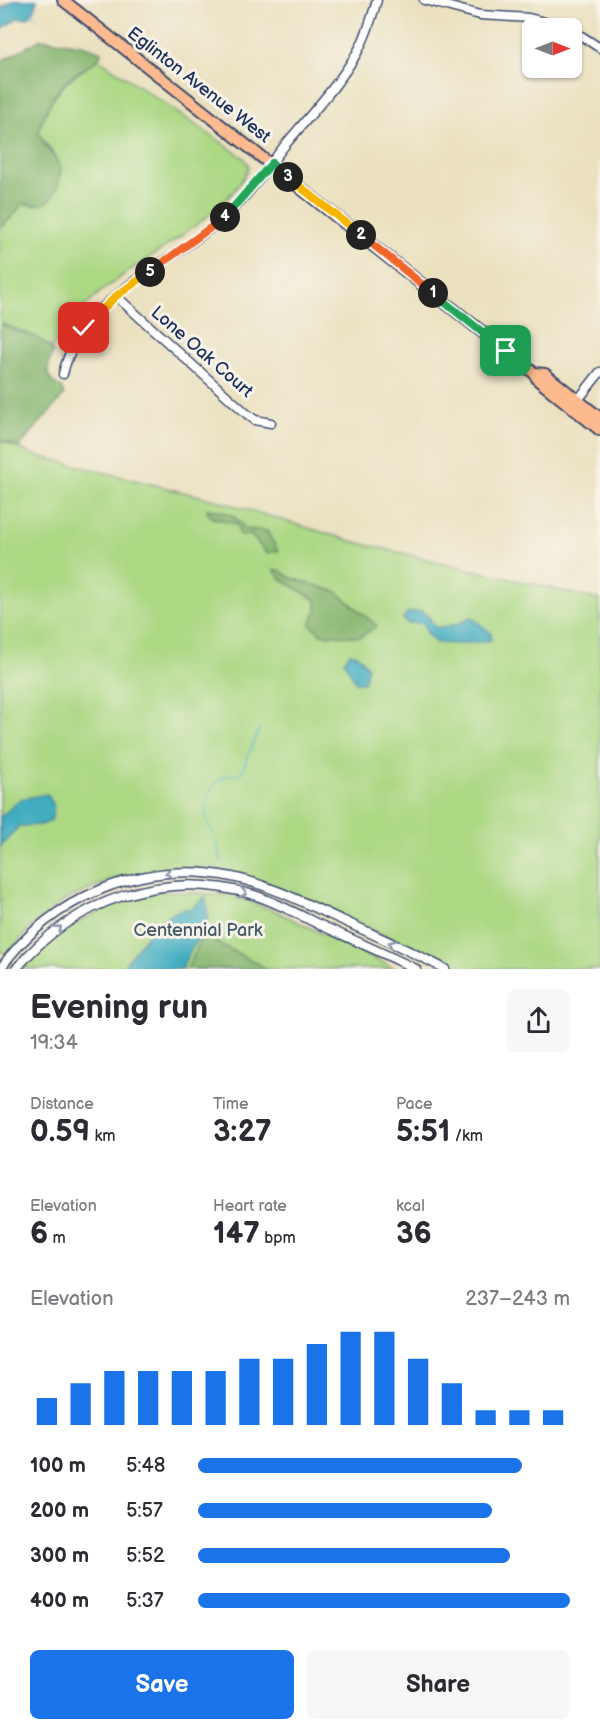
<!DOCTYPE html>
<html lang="en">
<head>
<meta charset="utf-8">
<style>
	body { margin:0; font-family:"Balsamiq Sans",sans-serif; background:#f7f7f7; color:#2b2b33; height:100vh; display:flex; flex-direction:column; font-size:22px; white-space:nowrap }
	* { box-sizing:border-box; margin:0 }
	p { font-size:20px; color:#7c7c81 }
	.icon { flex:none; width:33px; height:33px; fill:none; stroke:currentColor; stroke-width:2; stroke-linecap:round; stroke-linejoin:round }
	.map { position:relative; height:969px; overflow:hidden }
	.sheet { display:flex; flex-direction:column; background:#fff; flex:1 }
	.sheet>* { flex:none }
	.needle { width:39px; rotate:90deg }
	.tools { position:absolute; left:522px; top:18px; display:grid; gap:12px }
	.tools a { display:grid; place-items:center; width:60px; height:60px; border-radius:9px; background:#fff; box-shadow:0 2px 4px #0004; font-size:30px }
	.pin { position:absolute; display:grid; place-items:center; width:51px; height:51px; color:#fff; margin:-26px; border-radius:12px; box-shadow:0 3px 9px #0006 }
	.km { position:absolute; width:30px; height:30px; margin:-15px; border-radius:50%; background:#222; color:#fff; font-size:16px; line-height:30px; text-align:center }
	.round { display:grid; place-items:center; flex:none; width:63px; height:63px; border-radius:9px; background:#f7f7f7 }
	.summary { display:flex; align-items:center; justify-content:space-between; height:102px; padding:0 30px }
	h1 { font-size:33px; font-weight:600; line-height:45px }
	.figures { display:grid; grid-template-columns:repeat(3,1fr); gap:9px; height:102px; padding:6px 30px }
	.figures div { display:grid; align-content:center }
	.figures b { font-size:30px; font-weight:600 }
	.figures small { font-size:16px; font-weight:400 }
	.figures p { font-size:16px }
	.chart { height:168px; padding:12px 30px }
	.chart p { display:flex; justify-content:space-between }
	.chart svg { width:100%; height:108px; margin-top:6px; stroke:#1a73e8; stroke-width:6 }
	.action { display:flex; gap:12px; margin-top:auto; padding:12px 30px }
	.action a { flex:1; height:69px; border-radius:9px; background:#1a73e8; color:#fff; font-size:24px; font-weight:600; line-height:69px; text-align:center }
	.action a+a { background:#f7f7f7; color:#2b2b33 }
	ul { padding:0 30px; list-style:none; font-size:20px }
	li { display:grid; grid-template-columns:96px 72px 1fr; align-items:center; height:45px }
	li i { height:15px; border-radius:8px; background:#1a73e8 }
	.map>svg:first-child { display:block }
	.green { fill:#acd884; stroke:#648471; stroke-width:1.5 }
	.forest { fill:#89b872; stroke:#527468; stroke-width:1.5 }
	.water { fill:#42adc1; stroke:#2e6e90; stroke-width:1.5 }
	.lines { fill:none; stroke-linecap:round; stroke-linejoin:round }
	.stream { stroke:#42adc1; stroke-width:1.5 }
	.minor-casing { stroke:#3a4a6d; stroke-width:11 }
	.major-casing { stroke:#3a4a6d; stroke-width:14 }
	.minor { stroke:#fff; stroke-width:8 }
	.major { stroke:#fcba8e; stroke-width:10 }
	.oneway { stroke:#8d97ae }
	.split-1-casing { stroke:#fff; stroke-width:12 }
	.split-2-casing { stroke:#fff; stroke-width:12 }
	.split-3-casing { stroke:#fff; stroke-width:12 }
	.split-4-casing { stroke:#fff; stroke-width:12 }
	.split-5-casing { stroke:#fff; stroke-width:12 }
	.split-6-casing { stroke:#fff; stroke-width:12 }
	.split-1 { stroke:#22a559; stroke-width:8 }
	.split-2 { stroke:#f0652b; stroke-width:8 }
	.split-3 { stroke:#f5b400; stroke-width:8 }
	.split-4 { stroke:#22a559; stroke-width:8 }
	.split-5 { stroke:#f0652b; stroke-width:8 }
	.split-6 { stroke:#f5b400; stroke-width:8 }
	.labels { text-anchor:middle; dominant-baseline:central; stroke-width:6; stroke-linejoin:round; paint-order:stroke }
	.street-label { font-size:18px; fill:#1b2f5e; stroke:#f7f3e8 }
	.park-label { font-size:18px; fill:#3f5968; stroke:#f7f3e8 }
</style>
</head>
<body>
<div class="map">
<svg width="600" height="969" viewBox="0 0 600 969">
	<rect width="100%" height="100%" fill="#f7f3e8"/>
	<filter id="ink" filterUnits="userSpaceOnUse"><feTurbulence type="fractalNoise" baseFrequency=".0167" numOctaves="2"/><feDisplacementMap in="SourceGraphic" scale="12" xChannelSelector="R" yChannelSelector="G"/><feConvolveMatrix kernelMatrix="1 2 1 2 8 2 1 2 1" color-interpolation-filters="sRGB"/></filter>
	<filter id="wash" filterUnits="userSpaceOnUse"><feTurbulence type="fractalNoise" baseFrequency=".008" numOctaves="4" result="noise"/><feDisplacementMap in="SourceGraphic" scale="24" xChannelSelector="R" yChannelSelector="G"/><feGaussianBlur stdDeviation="1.35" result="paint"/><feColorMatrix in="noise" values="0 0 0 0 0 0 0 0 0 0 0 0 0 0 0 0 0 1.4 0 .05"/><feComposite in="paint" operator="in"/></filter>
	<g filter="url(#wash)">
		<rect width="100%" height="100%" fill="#ebe1c0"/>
		<path class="green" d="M99,59L244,158L249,166C231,216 136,260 96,296C78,311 65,329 51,348L33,336L0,323V229L24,203L34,206L58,160L38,133C50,95 65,80 99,59Z
			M0,440L34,455L219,501L355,542L600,600V969H458L293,894L239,875L216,869L188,868L119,877L65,900L33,925L7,954L0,951Z
			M160,891L231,895L275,911L396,969H0V960L26,966C58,924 111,904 160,891Z"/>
		<path class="forest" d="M41,39L82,45L102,52C97,65 83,67 72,76C54,91 45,110 38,133L61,168C58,193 52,211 24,203L0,229V62Z
			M0,323C16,334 42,333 53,352C46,368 44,380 62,388L64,395L19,447L0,440Z
			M207,509C225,511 235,513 245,529L267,531L278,551L266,553L251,535L240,536L237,524L210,517Z
			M274,570H280L289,577L337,592L377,626L360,637L321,634L310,624L316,612V600L282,580Z
			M203,935L260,965L265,969H187Z"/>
		<path class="water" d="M14,0H37L34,11L28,18H18L0,30V9Z
			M421,611L428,616L436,628L458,624L471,617L491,633V640L461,644L436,643L428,635L423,623H407L403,619L407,613Z
			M350,653L358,655L368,668L364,682H356L344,661Z
			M47,794L54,806L51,821L41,825L19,826L0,847V817L21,799Z
			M205,897C216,929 190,942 182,969H122C135,949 166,905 191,909Z"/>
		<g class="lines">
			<path class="stream" d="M30,13L37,18
				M207,822C204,805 208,782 227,776C233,774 236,776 241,773L259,729
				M208,824L214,835
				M216,840L222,862"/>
		</g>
	</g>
	<g filter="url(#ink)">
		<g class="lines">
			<defs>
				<path id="minor" d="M424,0L480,15L529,18L568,28
					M572,30L600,48
					M116,296L247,414L255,420L271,423
					M63,374C80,297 170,266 223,218C247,197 265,171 285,145C310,115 339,85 358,51C367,35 372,17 377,0
					M574,405L600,372
					M0,969C52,896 144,859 232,877C271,885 306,904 342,920C376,936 411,951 445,969
					M16,969C74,899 165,868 254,895C275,902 296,913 316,923C349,938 383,953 416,969"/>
				<path id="major" d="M63,0L534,373L538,380L600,430
					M534,373L545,374L600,418"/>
			</defs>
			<use href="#minor" class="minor-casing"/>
			<use href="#major" class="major-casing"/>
			<use href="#minor" class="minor"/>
			<use href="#major" class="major"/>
		</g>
		<defs><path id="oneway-chevron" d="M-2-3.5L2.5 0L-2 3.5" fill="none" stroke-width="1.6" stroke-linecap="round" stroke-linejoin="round" transform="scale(1.5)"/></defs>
		<g class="oneway">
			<use href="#oneway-chevron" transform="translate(169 873) rotate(175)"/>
			<use href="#oneway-chevron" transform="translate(243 893) rotate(14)"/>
			<use href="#oneway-chevron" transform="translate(58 929) rotate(-37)"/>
			<use href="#oneway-chevron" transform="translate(392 944) rotate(-155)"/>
		</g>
	</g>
	<g class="lines" filter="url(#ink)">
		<defs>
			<path id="split-1" d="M433,293L506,351"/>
			<path id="split-2" d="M361,235L433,293"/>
			<path id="split-3" d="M288,177L361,235"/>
			<path id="split-4" d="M225,217L272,163L288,177"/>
			<path id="split-5" d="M150,272L225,217"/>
			<path id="split-6" d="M84,328L116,296L150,272"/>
		</defs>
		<use href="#split-1" class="split-1-casing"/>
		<use href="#split-2" class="split-2-casing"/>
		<use href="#split-3" class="split-3-casing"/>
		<use href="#split-4" class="split-4-casing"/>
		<use href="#split-5" class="split-5-casing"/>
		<use href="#split-6" class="split-6-casing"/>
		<use href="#split-1" class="split-1"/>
		<use href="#split-2" class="split-2"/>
		<use href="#split-3" class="split-3"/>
		<use href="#split-4" class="split-4"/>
		<use href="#split-5" class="split-5"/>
		<use href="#split-6" class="split-6"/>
	</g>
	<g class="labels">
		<g class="street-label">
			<text transform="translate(199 85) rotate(38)">Eglinton Avenue West</text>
			<text transform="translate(202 352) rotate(41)">Lone Oak Court</text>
		</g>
		<g class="park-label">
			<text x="198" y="930">Centennial Park</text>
		</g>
	</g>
</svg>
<div class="tools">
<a><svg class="needle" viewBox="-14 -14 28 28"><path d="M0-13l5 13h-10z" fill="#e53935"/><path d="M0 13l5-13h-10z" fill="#7c7c81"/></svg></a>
</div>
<div class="pin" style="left:506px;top:351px;background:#1e9e55"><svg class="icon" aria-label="arrive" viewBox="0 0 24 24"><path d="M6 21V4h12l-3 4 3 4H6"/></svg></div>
<div class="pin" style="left:84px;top:328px;background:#d93025"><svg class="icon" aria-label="check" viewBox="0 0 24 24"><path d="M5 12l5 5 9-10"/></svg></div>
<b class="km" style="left:433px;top:293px">1</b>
<b class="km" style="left:361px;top:235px">2</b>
<b class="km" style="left:288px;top:177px">3</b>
<b class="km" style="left:225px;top:217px">4</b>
<b class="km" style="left:150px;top:272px">5</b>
</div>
<section class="sheet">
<div class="summary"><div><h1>Evening run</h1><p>19:34</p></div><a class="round"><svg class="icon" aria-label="share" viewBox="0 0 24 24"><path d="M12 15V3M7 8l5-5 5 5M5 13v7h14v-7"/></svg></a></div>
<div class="figures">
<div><p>Distance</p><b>0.59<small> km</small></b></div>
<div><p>Time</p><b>3:27</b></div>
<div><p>Pace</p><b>5:51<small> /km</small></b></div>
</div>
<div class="figures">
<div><p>Elevation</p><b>6<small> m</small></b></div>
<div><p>Heart rate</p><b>147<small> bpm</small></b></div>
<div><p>kcal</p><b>36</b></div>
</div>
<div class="chart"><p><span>Elevation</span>237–243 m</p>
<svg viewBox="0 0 160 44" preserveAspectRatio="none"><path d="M5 44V33M15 44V27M25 44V22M35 44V22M45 44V22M55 44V22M65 44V17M75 44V17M85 44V11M95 44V6M105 44V6M115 44V17M125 44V27M135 44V38M145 44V38M155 44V38"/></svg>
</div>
<ul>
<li><b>100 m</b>5:48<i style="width:87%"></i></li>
<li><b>200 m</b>5:57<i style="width:79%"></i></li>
<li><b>300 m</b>5:52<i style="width:84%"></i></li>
<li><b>400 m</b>5:37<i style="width:100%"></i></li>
</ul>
<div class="action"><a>Save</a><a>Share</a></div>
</section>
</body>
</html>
